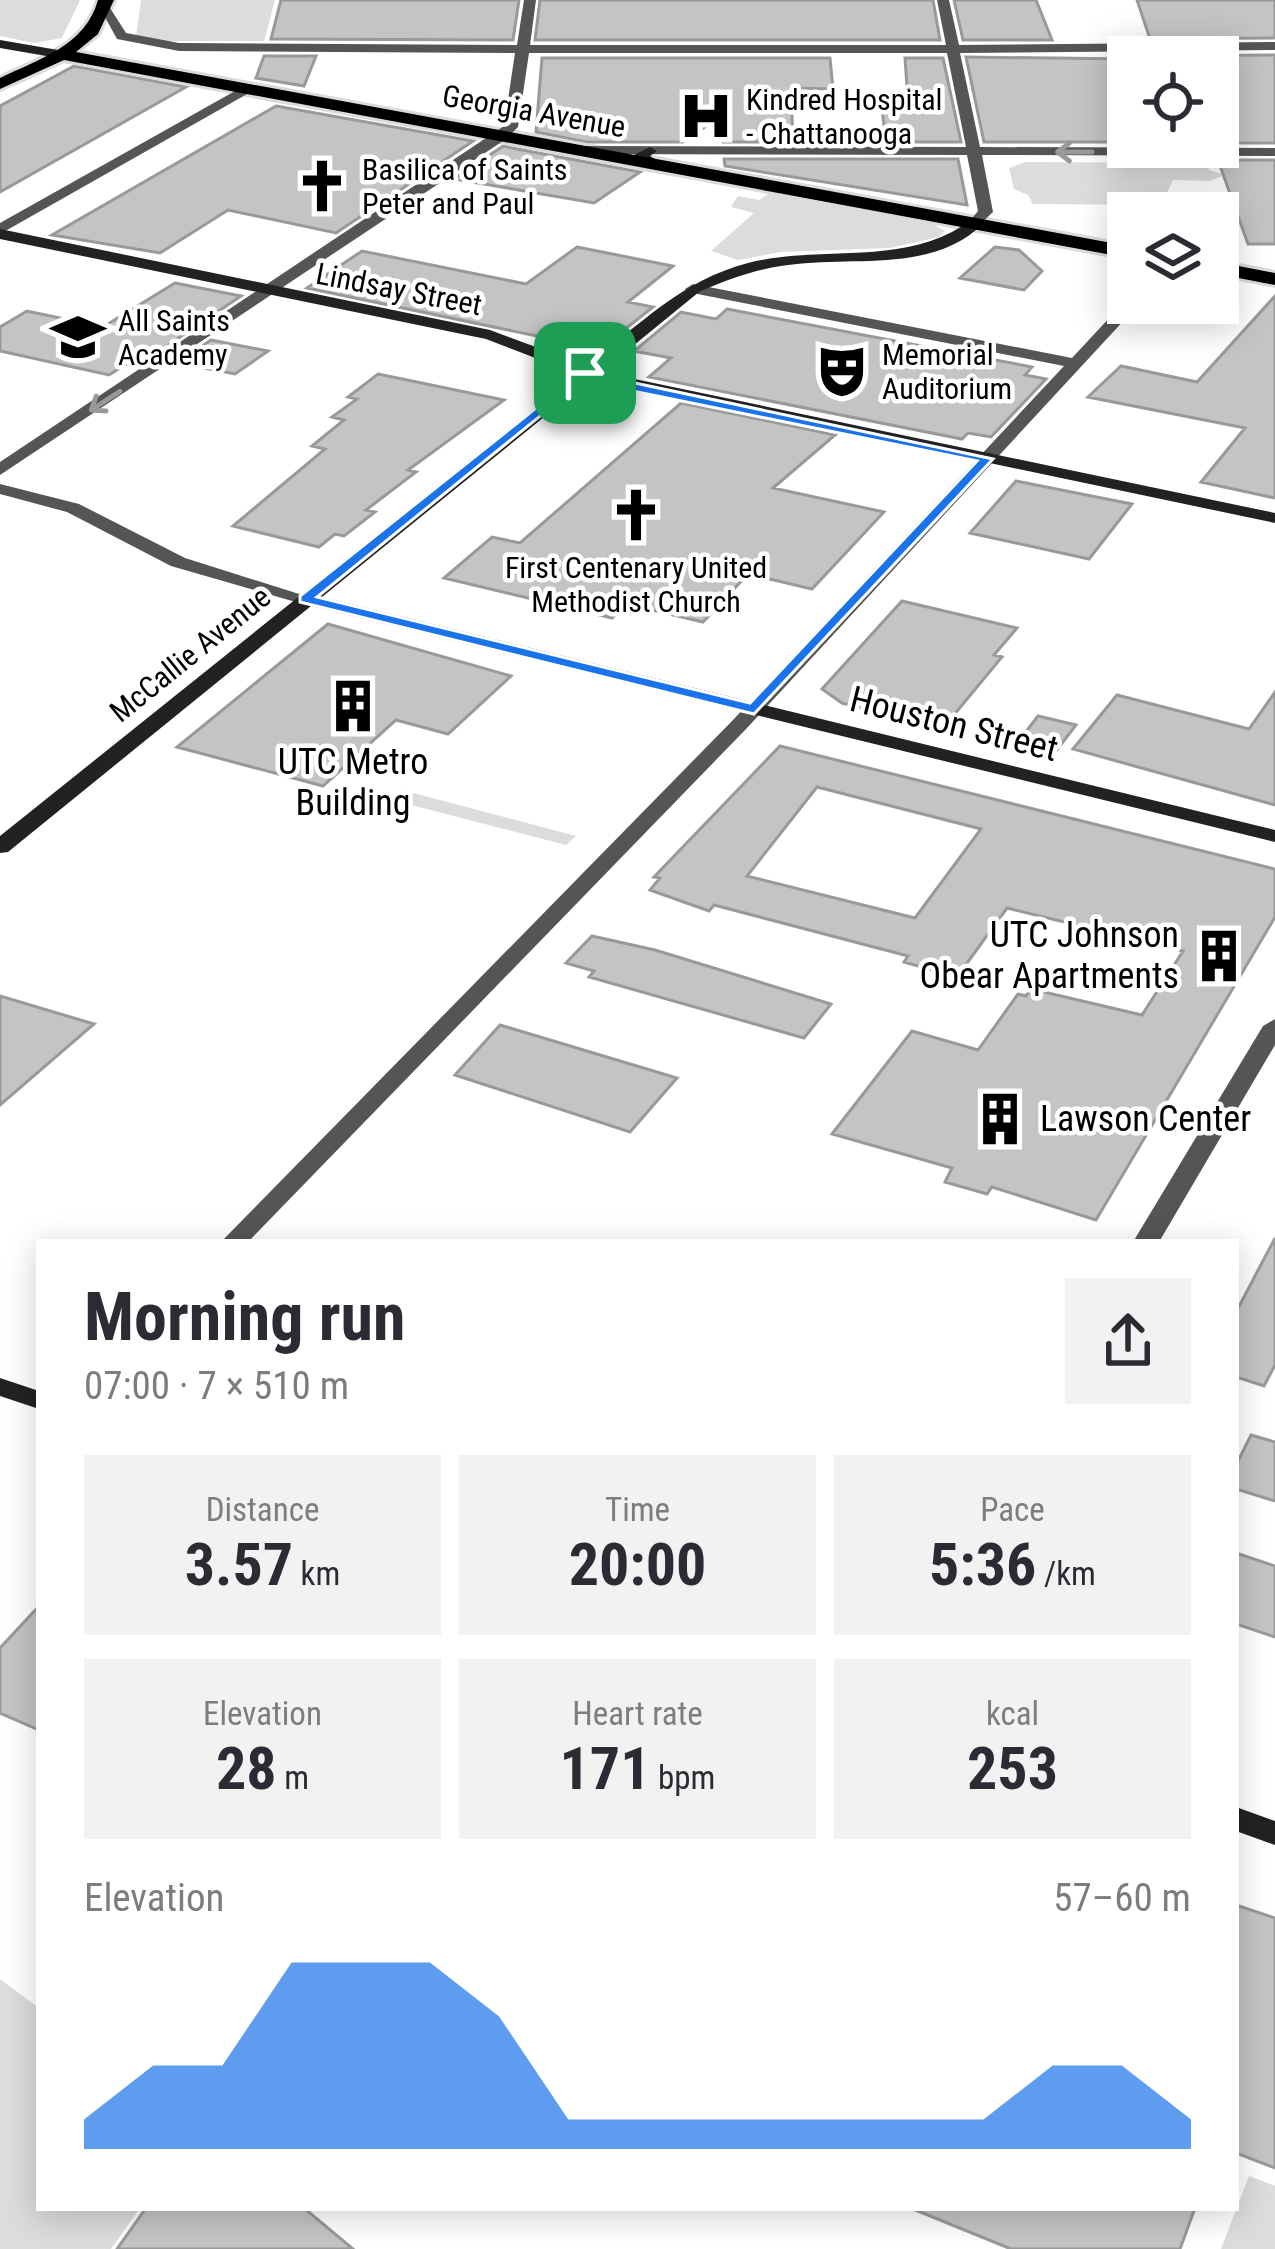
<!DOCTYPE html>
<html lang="en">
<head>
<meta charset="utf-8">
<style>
	body { margin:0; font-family:"Roboto Condensed",sans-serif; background:#f2f2f3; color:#2b2b33; height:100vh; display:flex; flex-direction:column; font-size:45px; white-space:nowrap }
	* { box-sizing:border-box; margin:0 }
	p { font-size:39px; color:#7c7c81 }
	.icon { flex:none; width:66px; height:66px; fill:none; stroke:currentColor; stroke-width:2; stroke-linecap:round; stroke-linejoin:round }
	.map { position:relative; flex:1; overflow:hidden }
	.details { position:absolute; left:36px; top:1239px; width:1203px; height:972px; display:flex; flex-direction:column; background:#fff; border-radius:0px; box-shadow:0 6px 30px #0003 }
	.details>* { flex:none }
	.fabs { position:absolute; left:1107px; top:36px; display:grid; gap:24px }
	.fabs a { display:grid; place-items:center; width:132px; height:132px; border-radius:0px; background:#fff; box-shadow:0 6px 30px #0003; font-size:60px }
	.pin { position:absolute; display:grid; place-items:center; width:102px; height:102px; color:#fff; margin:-51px; border-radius:24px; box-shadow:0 6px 18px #0006 }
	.round { display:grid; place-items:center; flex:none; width:126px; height:126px; border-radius:0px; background:#f2f2f3 }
	.summary { display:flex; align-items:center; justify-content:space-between; height:204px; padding:0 48px }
	h1 { font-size:66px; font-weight:700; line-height:90px }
	.metrics { display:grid; grid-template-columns:repeat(3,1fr); gap:18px; height:204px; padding:12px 48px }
	.metrics div { display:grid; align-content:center; border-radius:0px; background:#f2f2f3; text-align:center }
	.metrics b { font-size:60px; font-weight:700 }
	.metrics small { font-size:33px; font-weight:400 }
	.metrics p { font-size:33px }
	.chart { height:336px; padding:24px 48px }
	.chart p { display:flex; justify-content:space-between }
	.chart svg { width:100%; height:216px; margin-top:12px; fill:#1a73e8; opacity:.7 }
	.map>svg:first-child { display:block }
	.green { fill:#dcdcdc }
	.building { fill:#c4c4c4; stroke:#999; stroke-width:3; fill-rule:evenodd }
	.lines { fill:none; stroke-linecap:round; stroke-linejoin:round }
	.primary-casing { stroke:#dbdbdb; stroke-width:6 }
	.street { fill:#555; fill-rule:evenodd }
	.secondary { fill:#222; fill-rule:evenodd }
	.primary { fill:#000; fill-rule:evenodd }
	.oneway { stroke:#999 }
	.route { fill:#1a73e8; stroke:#fff; stroke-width:3; fill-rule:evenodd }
	.labels { text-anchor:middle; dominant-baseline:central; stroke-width:9; stroke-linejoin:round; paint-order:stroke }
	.far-poi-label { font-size:30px; fill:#000; stroke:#fff; text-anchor:start }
	.far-street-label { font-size:30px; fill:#000; stroke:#fff }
	.street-label { font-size:36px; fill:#000; stroke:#fff }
	.poi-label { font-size:36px; fill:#000; stroke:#fff }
</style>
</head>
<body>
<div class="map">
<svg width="1275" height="2249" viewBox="0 0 1275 2249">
	<rect width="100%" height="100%" fill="#fff"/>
	<path class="green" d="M0,0H80L62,38L34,43L0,36Z
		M141,0H275L264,41H156L136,37Z
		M1026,162L1207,163L1209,170L1225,175L1209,181L1173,180L1167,193L1151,195L1153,205L1033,204L1028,195L1014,189L1009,168Z
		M775,190L929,222L945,231L939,237L890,248L781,252L738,260L711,251L754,213L731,207L738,196L759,200Z
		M402,790L576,836L566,845L411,805L364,810L382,792L396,795Z
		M0,1979L39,2008V2208H140L111,2249H0Z
		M1249,2176L1275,2186V2249H1221Z"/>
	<path class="building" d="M281,0H519L513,40L271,39Z
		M540,0H933L940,40H535Z
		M954,0H1036L1052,40H963Z
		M1137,0H1275V38L1150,39Z
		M1275,55V143H1218V57L1156,56Z
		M264,56H316L304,86L256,78Z
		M966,57L1128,59V142H984Z
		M542,58H830L833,89L791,88L793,142H723L721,116L683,142H586L536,132Z
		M905,58H943L961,142H886L881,101H908Z
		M74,66L186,87L0,192V106Z
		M276,106L473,141L336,233L228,210L160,253L52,235Z
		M503,146L517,149L640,172L594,203L454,179Z
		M724,159H958L967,205L725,166Z
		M1218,160H1275V244H1248Z
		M577,247L673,266L628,302L653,307L605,345L585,346L307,288L362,251L526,284Z
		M995,247L1019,250L1042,271L1024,290L960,278Z
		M175,283L241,296L149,358L139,356L109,375L0,351V327L27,311L103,327Z
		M1275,296V498L1201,482L1245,428L1088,397L1121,366L1197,382Z
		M727,309L1032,367L1025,375L1046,379L991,437L968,433L962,439L649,377L671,358L634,351L681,312L716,319Z
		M211,340L268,351L235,374L177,363Z
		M378,374L504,400L408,470L416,472L366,510L375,512L344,536L335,534L319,547L233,526L325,449L312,446L344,420L332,417L357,399L348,397Z
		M681,403L835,435L773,488L884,512L812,589L748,574L703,622L627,604L612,618L444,578L492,537L520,543Z
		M1016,481L1132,504L1089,559L970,533Z
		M902,601L1017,628L994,655L1002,657L943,728L842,703L822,689Z
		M328,624L511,676L448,734L396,720L323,786L177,747Z
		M1275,692V805L1073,749L1117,695L1249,729Z
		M1038,716L1076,725L1053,755L1015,746Z
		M780,746L1275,869V917L1096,1220L992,1187L987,1194L945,1182L952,1168L832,1134L912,1031L978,1050L1018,994L1026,996L1031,989L1142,1015L1183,951L1007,908L957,977L904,962L908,956L714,905L709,911L650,890L660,878L654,877ZM817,787L981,829L915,918L747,876Z
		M592,936L655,950L831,1004L804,1038L589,977L594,971L566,963Z
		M0,996L94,1024L0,1105Z
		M500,1025L677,1078L630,1132L455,1075Z
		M1275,1238V1365L1264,1386L1236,1377V1312Z
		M1251,1435L1275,1442V1501L1236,1489V1465Z
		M1236,1553L1275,1566V1637L1236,1624Z
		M39,1606V1730L0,1713V1648Z
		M1236,1905L1275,1918V2168L1236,2153Z
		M146,2208H304L353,2249H117Z
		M1195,2208L1180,2249H1011L913,2209Z"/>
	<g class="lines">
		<defs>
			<path id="primary" d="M98,0H114L98,34L76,52L1128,246V258L64,60L0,89V78C39,59 85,46 98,0Z
				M1218,262L1275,273V285L1218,274Z"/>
		</defs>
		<use href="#primary" class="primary-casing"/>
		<path class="street" d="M524,0H536L530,45H946L937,0H949L959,45L1275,42V50L960,53L980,147L1275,148V156L982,155L993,212L976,228L968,223L978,211L967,155L581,154L574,150L581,146L966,147L947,53H529L518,127L506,139L0,475V462L504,126L515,53L179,51L117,39L100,8H110L126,33L179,43L517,45Z
			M244,86L256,89L0,234V223Z
			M693,284L1072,358L1126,300L1140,303L747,728L248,1242H221L733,720L1064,366L687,292L685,289Z
			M0,484L79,504L185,558L315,599L306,605L171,566L67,512L0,494Z
			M1275,1019V1045L1159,1242H1133L1263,1026Z"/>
		<path class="secondary" d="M0,40L58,50L65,54L58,58L0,48Z
			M650,147L657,151L650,156L658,161V167H648L632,156Z
			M971,220L984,223C934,272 860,257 797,264C762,267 730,278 699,292L601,372L1275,513V523L591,379L322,597L1275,830V842L311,606L8,852L0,853V836L577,374L486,339L0,239V229L490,330L587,366C639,325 682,280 748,263C822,244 907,268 971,220Z
			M0,1378L39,1391V1409L0,1396Z
			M1236,1807L1275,1821V1845L1236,1831Z"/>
		<use href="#primary" class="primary"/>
	</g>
	<defs><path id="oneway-shaft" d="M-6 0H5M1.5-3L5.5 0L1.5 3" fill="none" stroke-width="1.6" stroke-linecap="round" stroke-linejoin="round" transform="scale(3)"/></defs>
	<g class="oneway">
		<use href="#oneway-shaft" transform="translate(1074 152) rotate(-180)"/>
		<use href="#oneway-shaft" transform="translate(105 401) rotate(147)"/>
	</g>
	<path class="route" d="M585,369L616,379L993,459L754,714L300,602V596ZM587,378L613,387L977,461L750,703L317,597Z"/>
	<defs>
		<symbol id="hospital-bare" viewBox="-9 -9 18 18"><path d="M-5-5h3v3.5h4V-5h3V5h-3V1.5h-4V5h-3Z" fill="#000" stroke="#fff" stroke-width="2.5" paint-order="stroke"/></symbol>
		<symbol id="church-bare" viewBox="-9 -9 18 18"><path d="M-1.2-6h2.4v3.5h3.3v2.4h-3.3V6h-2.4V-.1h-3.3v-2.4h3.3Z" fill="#000" stroke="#fff" stroke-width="2.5" paint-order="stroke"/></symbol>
		<symbol id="school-bare" viewBox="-9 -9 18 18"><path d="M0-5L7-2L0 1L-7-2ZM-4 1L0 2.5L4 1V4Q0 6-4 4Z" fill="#000" stroke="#fff" stroke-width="2.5" paint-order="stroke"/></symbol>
		<symbol id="theatre-bare" viewBox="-9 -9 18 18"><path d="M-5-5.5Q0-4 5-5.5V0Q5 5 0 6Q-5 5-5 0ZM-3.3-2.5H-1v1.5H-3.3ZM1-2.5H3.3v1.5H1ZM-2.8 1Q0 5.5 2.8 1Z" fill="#000" stroke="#fff" stroke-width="2.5" paint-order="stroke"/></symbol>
		<symbol id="building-bare" viewBox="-9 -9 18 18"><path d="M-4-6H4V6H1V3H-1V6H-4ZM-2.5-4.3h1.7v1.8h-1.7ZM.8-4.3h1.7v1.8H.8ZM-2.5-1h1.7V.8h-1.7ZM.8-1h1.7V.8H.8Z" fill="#000" stroke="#fff" stroke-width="2.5" paint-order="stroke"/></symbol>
	</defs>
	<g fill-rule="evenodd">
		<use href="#hospital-bare" x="668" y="78" width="76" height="76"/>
		<use href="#church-bare" x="284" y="148" width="76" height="76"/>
		<use href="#school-bare" x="40" y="299" width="76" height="76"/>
		<use href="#theatre-bare" x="804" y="333" width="76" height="76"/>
		<use href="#church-bare" x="598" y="477" width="76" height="76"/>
		<use href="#building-bare" x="315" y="668" width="76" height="76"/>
		<use href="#building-bare" x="1181" y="918" width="76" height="76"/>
		<use href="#building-bare" x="962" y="1081" width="76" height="76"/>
	</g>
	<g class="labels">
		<g class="far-poi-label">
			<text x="746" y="99">Kindred Hospital<tspan x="746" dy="34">- Chattanooga</tspan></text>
			<text x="362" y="169">Basilica of Saints<tspan x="362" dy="34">Peter and Paul</tspan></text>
			<text x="118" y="320">All Saints<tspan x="118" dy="34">Academy</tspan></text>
			<text x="882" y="354">Memorial<tspan x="882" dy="34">Auditorium</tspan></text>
			<text x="636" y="567" text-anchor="middle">First Centenary United<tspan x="636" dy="34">Methodist Church</tspan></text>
		</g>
		<g class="far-street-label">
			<text transform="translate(534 111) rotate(10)">Georgia Avenue</text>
			<text transform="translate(399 289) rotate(11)">Lindsay Street</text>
			<text transform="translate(190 654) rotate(-39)">McCallie Avenue</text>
		</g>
		<g class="street-label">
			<text transform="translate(954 724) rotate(14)">Houston Street</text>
		</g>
		<g class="poi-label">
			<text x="353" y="762">UTC Metro<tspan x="353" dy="41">Building</tspan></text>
			<text x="1179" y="935" text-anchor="end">UTC Johnson<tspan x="1179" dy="41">Obear Apartments</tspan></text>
			<text x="1040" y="1119" text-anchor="start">Lawson Center</text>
		</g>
	</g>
</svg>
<div class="fabs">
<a><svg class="icon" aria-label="locate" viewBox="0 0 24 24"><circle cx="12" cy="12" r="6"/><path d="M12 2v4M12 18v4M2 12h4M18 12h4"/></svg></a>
<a><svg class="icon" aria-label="layers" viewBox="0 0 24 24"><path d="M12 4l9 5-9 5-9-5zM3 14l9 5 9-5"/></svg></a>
</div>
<div class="pin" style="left:585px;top:373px;background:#1e9e55"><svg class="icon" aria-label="arrive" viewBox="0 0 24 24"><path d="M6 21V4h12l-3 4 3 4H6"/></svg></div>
<section class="details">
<div class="summary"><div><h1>Morning run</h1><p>07:00 · 7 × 510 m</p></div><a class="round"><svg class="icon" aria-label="share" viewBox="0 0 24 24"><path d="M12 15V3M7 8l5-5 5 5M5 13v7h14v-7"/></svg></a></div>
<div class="metrics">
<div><p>Distance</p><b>3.57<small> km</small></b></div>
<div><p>Time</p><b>20:00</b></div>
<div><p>Pace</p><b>5:36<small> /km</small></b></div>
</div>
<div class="metrics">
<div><p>Elevation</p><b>28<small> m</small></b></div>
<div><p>Heart rate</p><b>171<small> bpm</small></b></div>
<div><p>kcal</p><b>253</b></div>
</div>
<div class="chart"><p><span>Elevation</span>57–60 m</p>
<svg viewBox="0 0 160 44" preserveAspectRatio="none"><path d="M0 44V38L10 27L20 27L30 6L40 6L50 6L60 17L70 38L80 38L90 38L100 38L110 38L120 38L130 38L140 27L150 27L160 38V44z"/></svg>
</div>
</section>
</div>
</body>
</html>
